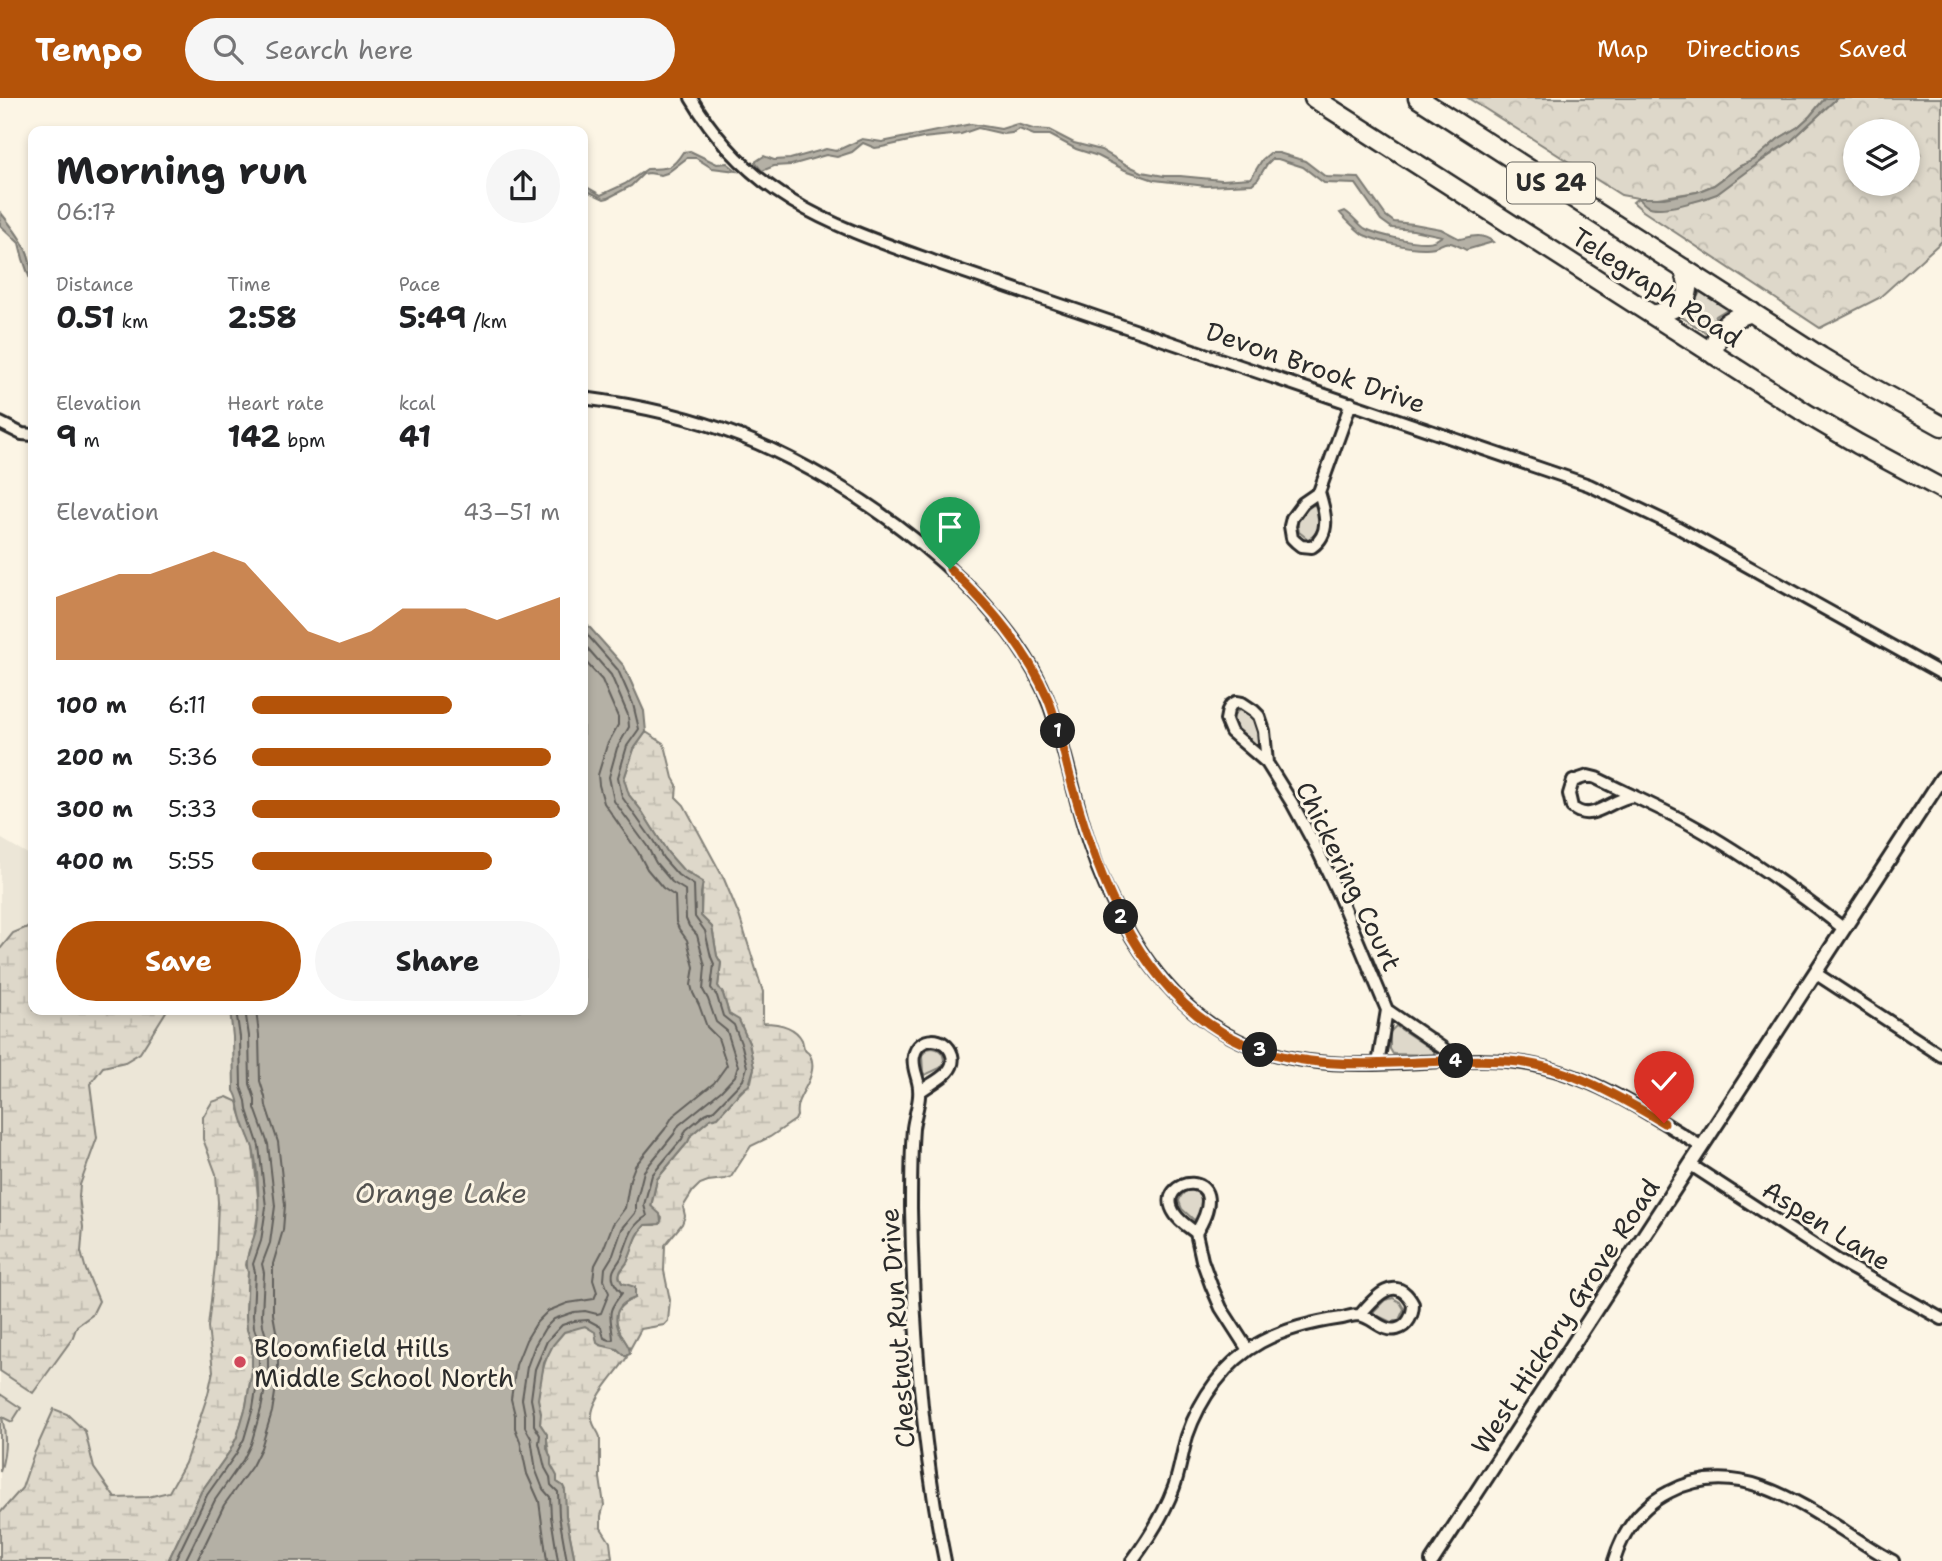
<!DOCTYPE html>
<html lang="en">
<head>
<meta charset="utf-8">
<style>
	body { margin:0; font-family:"Shantell Sans",sans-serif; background:#f6f6f6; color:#202124; height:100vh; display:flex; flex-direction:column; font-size:26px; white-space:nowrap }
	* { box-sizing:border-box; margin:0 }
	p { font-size:23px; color:#757577 }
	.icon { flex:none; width:38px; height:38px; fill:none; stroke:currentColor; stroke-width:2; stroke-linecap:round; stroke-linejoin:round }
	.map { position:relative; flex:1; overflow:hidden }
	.details { position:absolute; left:28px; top:28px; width:560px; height:889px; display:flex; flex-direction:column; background:#fff; border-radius:14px; box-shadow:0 4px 10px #0003 }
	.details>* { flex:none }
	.tools { position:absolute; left:1843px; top:21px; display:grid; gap:14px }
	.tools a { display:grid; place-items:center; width:77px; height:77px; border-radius:50%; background:#fff; box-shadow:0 4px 10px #0003; font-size:35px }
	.pin { position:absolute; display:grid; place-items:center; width:60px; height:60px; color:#fff; margin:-72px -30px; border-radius:50% 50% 50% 0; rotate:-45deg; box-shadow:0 0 7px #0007 }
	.pin .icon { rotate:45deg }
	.km { position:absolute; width:35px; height:35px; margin:-18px; border-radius:50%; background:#222; color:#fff; font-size:19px; line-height:35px; text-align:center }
	.round { display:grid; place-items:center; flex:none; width:74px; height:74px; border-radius:37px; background:#f6f6f6 }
	.summary { display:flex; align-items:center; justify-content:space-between; height:119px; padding:0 28px }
	h1 { font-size:38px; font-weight:700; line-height:52px }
	.figures { display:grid; grid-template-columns:repeat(3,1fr); gap:10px; height:119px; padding:7px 28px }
	.figures div { display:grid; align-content:center }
	.figures b { font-size:30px; font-weight:700 }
	.figures small { font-size:19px; font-weight:400 }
	.figures p { font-size:19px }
	.chart { height:196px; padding:14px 28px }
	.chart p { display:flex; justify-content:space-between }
	.chart svg { width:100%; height:126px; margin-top:7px; fill:#b45309; opacity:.7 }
	.primary-button { display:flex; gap:14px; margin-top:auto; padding:14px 28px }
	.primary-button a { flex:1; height:80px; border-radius:42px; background:#b45309; color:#fff; font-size:28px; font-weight:700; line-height:80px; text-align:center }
	.primary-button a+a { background:#f6f6f6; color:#202124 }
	ul { padding:0 28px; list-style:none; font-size:23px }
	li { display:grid; grid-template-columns:112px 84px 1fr; align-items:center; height:52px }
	li i { height:18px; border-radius:9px; background:#b45309 }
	header { display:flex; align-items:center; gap:42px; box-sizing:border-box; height:98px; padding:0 35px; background:#b45309; color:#fff }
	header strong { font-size:33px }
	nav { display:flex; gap:38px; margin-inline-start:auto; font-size:24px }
	.search { width:490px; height:63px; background:#f6f6f6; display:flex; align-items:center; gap:18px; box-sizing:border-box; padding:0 24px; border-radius:38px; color:#757577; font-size:26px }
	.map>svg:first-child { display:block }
	.built { fill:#ece6d7 }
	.green { fill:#ded8ca; stroke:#84827a; stroke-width:2 }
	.forest { fill:url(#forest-crowns); stroke:#84827a; stroke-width:2; fill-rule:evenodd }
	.wetland { fill:url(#wetland-marsh); stroke:#84827a; stroke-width:2 }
	.water { fill:#b4b0a5; stroke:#7d7b74; stroke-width:2 }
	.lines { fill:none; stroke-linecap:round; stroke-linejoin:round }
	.shore { stroke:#62605c; stroke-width:2 }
	.minor-casing { stroke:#2b2b2b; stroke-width:16 }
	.tertiary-casing { stroke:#2b2b2b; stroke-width:18 }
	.trunk-casing { stroke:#2b2b2b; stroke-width:23 }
	.minor { stroke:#fcf5e5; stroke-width:10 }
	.tertiary { stroke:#fcf5e5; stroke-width:12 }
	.trunk { stroke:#fcf5e5; stroke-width:18 }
	.route-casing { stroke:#fff; stroke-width:14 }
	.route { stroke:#b45309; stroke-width:9 }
	.poi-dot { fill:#d1495b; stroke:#fcf5e5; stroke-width:2.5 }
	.labels { text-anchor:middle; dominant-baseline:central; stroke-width:6; stroke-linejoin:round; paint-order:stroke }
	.shield { fill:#fcf5e5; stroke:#6a6863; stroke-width:2 }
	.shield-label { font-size:24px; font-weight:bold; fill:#2b2b2b }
	.street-label { font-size:26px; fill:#2b2b2b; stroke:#fcf5e5 }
	.poi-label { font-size:26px; fill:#2b2b2b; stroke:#fcf5e5; text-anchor:start }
	.water-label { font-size:28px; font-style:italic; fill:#545350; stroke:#fcf5e5 }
</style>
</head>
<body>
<header>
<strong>Tempo</strong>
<div class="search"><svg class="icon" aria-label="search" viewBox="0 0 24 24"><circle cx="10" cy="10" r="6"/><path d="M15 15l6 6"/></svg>Search here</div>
<nav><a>Map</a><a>Directions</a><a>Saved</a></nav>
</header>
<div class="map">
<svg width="1942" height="1463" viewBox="0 0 1942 1463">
	<defs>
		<pattern id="forest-crowns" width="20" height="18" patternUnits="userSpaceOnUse" patternTransform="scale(1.75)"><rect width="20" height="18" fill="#ded8ca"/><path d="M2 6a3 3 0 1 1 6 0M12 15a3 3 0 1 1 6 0" fill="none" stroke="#bfbaae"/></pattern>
		<pattern id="wetland-marsh" width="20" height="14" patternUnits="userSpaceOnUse" patternTransform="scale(1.75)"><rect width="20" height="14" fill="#ded8ca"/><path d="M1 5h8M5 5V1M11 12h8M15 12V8" fill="none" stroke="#bfbaae"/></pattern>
	</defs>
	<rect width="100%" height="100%" fill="#fcf5e5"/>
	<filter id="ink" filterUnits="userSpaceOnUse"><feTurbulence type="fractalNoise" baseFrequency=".0143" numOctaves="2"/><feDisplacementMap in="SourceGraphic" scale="14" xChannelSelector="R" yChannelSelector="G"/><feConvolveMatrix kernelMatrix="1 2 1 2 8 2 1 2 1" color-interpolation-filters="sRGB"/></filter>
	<g filter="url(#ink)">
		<path class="built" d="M0,740L33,759V912H288L386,1463H0Z"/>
		<path class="green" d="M1700,194L1727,211L1716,218L1707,235L1680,218L1693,207Z
			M1313,407L1318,408L1319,410C1320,422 1320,436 1308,441L1299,434L1297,424L1303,414Z
			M1240,612L1254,621L1260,643L1256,650C1245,640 1232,632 1233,616Z
			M1396,928L1434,953V957L1393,956L1390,951V934Z
			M932,950C941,951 944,956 944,965L940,970L925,977L923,974L922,957L927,951Z
			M1192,1092L1199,1096L1203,1103L1197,1120L1194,1122L1182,1111L1179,1103C1181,1096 1185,1092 1192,1092Z
			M1393,1200L1400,1204L1404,1211L1399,1222L1391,1224L1374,1216V1213L1385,1202Z
			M0,1296L21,1310L12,1324L2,1319C7,1338 6,1355 0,1374Z"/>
		<path class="forest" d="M1468,0H1825L1810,18L1798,29L1778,41L1754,62L1740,68L1714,87L1697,94L1651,101L1659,110L1707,100L1791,43L1837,0H1942V143L1879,200L1820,230L1643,113L1633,104L1638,100L1621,97ZM1855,33H1908V86H1855Z"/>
		<path class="wetland" d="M646,634L663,645L666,651L673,680L677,687L676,699L684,707L724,781L739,817L763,894V925C777,925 795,928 802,942C803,945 803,949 805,952C806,954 808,954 809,956C812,959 813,967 812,972C810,989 794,1000 797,1018L795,1022L770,1039L751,1048L731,1079L725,1081L708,1083L700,1086L693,1093L683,1109L685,1118L682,1126L665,1147L664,1173L670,1202L668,1223L664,1227L641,1231L630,1251C617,1231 605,1210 635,1200C631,1194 624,1188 621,1183C616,1175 625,1169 628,1163C633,1150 635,1138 645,1127H655L661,1123L662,1120L651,1109L657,1081L688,1044L691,1037L710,1021L718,1018L751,984L754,970L749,945L739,923L729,916L723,896L718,888L721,865L717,858L712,829L701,818L702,789L693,777L683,772L668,755L641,712L629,697L625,686L624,681L634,651Z
			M30,828L33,830V912H167L140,955L125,964L103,969L90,986L97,1040L80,1087L79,1099L83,1129L81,1154L86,1172L99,1203L92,1217L77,1228L72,1241L33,1295L0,1273V851L13,835Z
			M227,999L240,1005L239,1012L253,1049L259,1109L254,1141L249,1152L246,1167L248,1174L246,1217L247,1231L252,1246V1273L246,1308L237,1339L230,1353L201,1394L168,1463H0V1415L22,1390L33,1358L54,1311L67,1316L85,1333L94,1370L115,1400L148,1399L169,1394L185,1365L208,1296L213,1273L208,1229L216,1158L218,1104L216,1076L203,1041V1019L212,1004Z
			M585,1228L596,1234C599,1254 603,1244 617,1251C621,1253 623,1256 627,1259C618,1275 590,1301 592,1320C592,1328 598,1332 600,1339V1380L604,1407L601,1418V1430L610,1444L612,1460L575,1463L566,1418L565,1398L563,1388L557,1384C557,1376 553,1374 551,1367C548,1354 549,1337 540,1326C541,1317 538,1308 538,1299C539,1281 548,1244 564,1234C570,1230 579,1229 585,1228Z"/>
		<path class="water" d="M1825,0H1837L1791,43L1775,53L1717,96C1702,102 1661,115 1647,108C1645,107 1640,102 1639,100H1664L1697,94L1714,87L1740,68L1754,62L1778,41L1798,29L1810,18Z
			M971,26L1001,31L1017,26L1033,31L1049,32L1074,45L1101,52L1127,67L1142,74L1164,78H1180L1222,82L1251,80L1262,62L1270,55H1279L1305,63L1326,79L1359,80L1386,118L1394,124L1414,126L1441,131L1460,141C1473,138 1482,135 1493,144L1466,152C1439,136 1447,151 1424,150C1407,150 1380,144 1364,137C1360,135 1343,119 1340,115L1345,113C1354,119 1360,128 1366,131C1378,137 1414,145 1427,144C1433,144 1437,142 1442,138L1413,132L1392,130L1381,122L1356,86L1324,85L1303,69L1278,61H1272L1267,66L1258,81L1252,86L1206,88L1154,82L1125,72L1098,58L1076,51L1050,37H1034L1019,31L1012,35L1004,36L978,30L961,36L923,40L882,49L875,50L863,45L852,54L837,59L826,57L791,67L774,68L762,73L755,64L764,58L774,62L790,61L826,51L836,53L862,41L882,44Z
			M690,53L717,66L727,65L737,73L712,70L696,60H687L667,75L661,77L649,75L643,76L631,88L608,100L604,101L583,91V87L601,97L625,86L647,71C666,70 671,73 683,54Z
			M1,115C22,141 33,156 33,190L23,161L19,145L0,127Z
			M583,522L624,568L644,613L646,634L634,651L624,681L629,697L641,712L668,755L683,772L703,784L701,795V818L712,829L717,858L721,865L718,888L723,896L729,916L739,922L749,945L754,970L749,987L741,993L718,1019L710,1021L691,1037L688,1044L657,1081L651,1108L660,1116L661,1123L660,1126L645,1127C634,1138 634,1151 627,1164C626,1167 621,1171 620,1174C618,1179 620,1181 622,1185L635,1189V1200C617,1206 612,1217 620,1235C624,1243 630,1247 630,1256L625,1258L617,1251L600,1247L597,1245L595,1234L585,1228L564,1234L553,1247L544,1265L538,1301L541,1315L540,1326L547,1336V1350L551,1360V1367L557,1378V1384L563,1388L565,1392L566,1418L575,1463H168L201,1394L230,1353L237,1339L246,1308L252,1273V1246L247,1231L246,1217L248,1174C243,1158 255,1143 257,1127C260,1107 258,1070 253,1050C249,1038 242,1026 240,1013C238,1005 239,1000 234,993L233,939L230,912H583Z"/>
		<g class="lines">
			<path class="shore" d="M175,1463L207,1397L236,1356L244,1341L253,1310L259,1273V1245L254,1230L253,1217L255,1174L253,1166L261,1143L266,1109L259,1048L247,1012L246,1003L241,989L240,939L236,912
				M185,1463L215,1402L243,1362L251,1346L261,1311L268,1275V1245L263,1228L262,1217L264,1175L262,1166L270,1145L275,1108L268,1046L255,1010V1001L250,986L249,938L245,912
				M197,1463L224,1407L252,1368L261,1350L272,1314L278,1276V1244L273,1216V1166L283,1132L285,1107L278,1044L266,1008L265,999L260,983L259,937L256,912
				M547,1463L539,1403L527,1376L520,1343L515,1330V1317L511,1301L516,1267L526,1242L537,1224L548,1213L568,1205L594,1201L597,1194L593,1182L595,1167L603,1152L613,1126L625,1110L630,1081L635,1068L665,1031L673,1018L714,985L727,967L718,940L707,929L699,907L693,895L691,887L694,869L687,842L679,831L676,824L675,798L663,790L647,771L638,754L604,705L599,687L598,677L607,647L618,627V619L602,582L583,561
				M558,1463L551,1419L550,1399L543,1391L536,1373L531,1340L525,1329V1317L522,1301L527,1269L535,1247L545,1230L554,1221L574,1214L585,1213L597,1216L601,1215L609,1195L604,1182L605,1170L613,1157L622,1131L636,1114V1105L644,1073L674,1036L679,1027L721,993L735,978L738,968L727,933L716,924L708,901L703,892L705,868L697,837L689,828L686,821L685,792L672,784L656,765L647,748L614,703L609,679L617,650L629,629L628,617L611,577L583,545
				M567,1463L559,1418L558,1394L551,1387L550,1379L545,1370L539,1345L540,1337L534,1327V1316L531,1301L535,1271L547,1243L562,1227L574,1223L588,1222L601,1229L604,1240L610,1242L613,1241C611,1216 605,1216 622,1195C618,1191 614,1187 613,1181C611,1171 617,1168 621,1160C629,1143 629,1128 647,1118L644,1107L652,1077L682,1041L686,1032L705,1016L714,1012L743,982L747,969L742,948L734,927L723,918L717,898L711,890L714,866L711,859L705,833L695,819L694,787L678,777L663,760L654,744L622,699L618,679L627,648L639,631L633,606L618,572L583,532"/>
			<defs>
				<path id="minor" d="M691,0C752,103 835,128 941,166L1589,387L1677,429L1942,576
					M583,300C636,307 689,318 740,338C850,381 1009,493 1050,608C1065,651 1074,698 1088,742C1108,806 1148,879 1202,920C1275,976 1356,967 1442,963C1469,962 1496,961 1523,965C1589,975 1647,1014 1702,1049
					M0,325L22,336L33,337
					M1319,394C1325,414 1332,435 1312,449L1301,448L1296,444L1292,440L1290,428L1292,420L1303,405L1319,394L1351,305
					M1267,665L1264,633L1259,618L1254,613L1242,605L1236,604L1231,607L1228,612L1226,622L1231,634L1267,665L1292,705L1318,753L1339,798L1387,912L1444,951L1455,963
					M1634,698C1611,700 1591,727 1572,709L1569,696L1573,683L1588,678L1596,680C1626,695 1658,709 1688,725C1743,755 1794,792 1843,830
					M1815,875L1942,958
					M1378,966L1387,912
					M920,994C931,984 957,976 952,957C946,937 918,937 914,958C912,967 916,975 918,984C922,999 915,1015 913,1030C911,1056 911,1083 911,1110C913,1228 921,1346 945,1463
					M1691,1067L1837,1162L1942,1221
					M1196,1135C1189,1129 1180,1124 1175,1116C1150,1079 1239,1066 1196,1135L1202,1162L1211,1187L1221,1210L1248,1252
					M1132,1463C1149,1440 1164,1417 1174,1389C1180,1372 1182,1355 1187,1338C1200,1300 1226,1263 1261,1244C1287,1230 1314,1224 1342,1220C1347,1219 1353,1217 1358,1217C1372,1218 1383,1235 1397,1231C1408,1228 1413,1217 1413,1206C1396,1174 1374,1200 1360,1217
					M1614,1463C1623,1433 1641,1408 1669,1394C1750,1351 1826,1427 1893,1463"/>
				<path id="tertiary" d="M1432,1463L1942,680"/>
				<path id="trunk" d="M1314,0L1807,316L1858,346L1942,391
					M1418,0L1821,259L1871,289L1942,328
					M1654,217C1668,213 1689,207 1688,188C1688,182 1685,175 1683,170
					M1714,257C1715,230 1727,221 1752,214"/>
			</defs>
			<use href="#minor" class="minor-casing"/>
			<use href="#tertiary" class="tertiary-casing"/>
			<use href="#trunk" class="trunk-casing"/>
			<use href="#minor" class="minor"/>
			<use href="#tertiary" class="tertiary"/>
			<use href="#trunk" class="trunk"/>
		</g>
	</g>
	<g class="lines" filter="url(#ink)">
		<defs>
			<path id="route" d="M950,471C990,508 1026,550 1048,601C1060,630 1065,663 1074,693C1098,779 1133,872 1209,926C1281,976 1362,966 1445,963C1469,962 1494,961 1519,964C1572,971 1618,998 1664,1025"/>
		</defs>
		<use href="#route" class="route-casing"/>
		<use href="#route" class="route"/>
	</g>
	<circle class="poi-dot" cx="240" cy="1264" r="7"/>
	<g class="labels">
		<rect class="shield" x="1507" y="64.5" width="88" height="41" rx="5"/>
		<g class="shield-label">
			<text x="1551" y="85">US 24</text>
		</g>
		<g class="street-label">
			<text transform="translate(1657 189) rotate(33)">Telegraph Road</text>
			<text transform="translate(1316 269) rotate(19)">Devon Brook Drive</text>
			<text transform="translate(1349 778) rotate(64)">Chickering Court</text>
			<text transform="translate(1827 1127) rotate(32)">Aspen Lane</text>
			<text transform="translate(1565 1218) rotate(-57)">West Hickory Grove Road</text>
			<text transform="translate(897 1230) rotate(-94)">Chestnut Run Drive</text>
		</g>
		<g class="poi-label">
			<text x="254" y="1249">Bloomfield Hills<tspan x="254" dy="30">Middle School North</tspan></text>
		</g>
		<g class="water-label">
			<text x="441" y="1095">Orange Lake</text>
		</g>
	</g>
</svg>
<div class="tools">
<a><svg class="icon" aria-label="layers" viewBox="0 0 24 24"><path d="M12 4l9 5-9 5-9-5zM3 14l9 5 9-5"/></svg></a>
</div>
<div class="pin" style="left:950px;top:471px;background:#1e9e55"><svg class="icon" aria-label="arrive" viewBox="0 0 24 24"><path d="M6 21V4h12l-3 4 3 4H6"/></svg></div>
<div class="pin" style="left:1664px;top:1025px;background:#d93025"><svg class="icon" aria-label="check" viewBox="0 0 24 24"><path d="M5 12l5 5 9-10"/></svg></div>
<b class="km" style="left:1058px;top:633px">1</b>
<b class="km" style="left:1121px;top:819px">2</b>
<b class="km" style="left:1260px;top:952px">3</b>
<b class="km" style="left:1456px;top:963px">4</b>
<section class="details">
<div class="summary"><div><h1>Morning run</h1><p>06:17</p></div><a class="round"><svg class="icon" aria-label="share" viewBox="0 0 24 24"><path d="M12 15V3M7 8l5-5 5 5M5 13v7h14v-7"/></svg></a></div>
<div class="figures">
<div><p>Distance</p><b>0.51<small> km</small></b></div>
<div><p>Time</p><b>2:58</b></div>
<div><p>Pace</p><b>5:49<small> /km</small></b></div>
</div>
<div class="figures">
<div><p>Elevation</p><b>9<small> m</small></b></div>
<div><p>Heart rate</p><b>142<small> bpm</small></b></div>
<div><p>kcal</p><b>41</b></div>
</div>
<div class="chart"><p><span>Elevation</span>43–51 m</p>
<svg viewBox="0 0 160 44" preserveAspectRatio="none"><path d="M0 44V22L10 18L20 14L30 14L40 10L50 6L60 10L70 22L80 34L90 38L100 34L110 26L120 26L130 26L140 30L150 26L160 22V44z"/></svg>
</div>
<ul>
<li><b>100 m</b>6:11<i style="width:65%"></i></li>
<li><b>200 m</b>5:36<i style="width:97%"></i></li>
<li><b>300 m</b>5:33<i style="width:100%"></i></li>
<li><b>400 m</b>5:55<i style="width:78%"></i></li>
</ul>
<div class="primary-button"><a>Save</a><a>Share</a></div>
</section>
</div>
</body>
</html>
